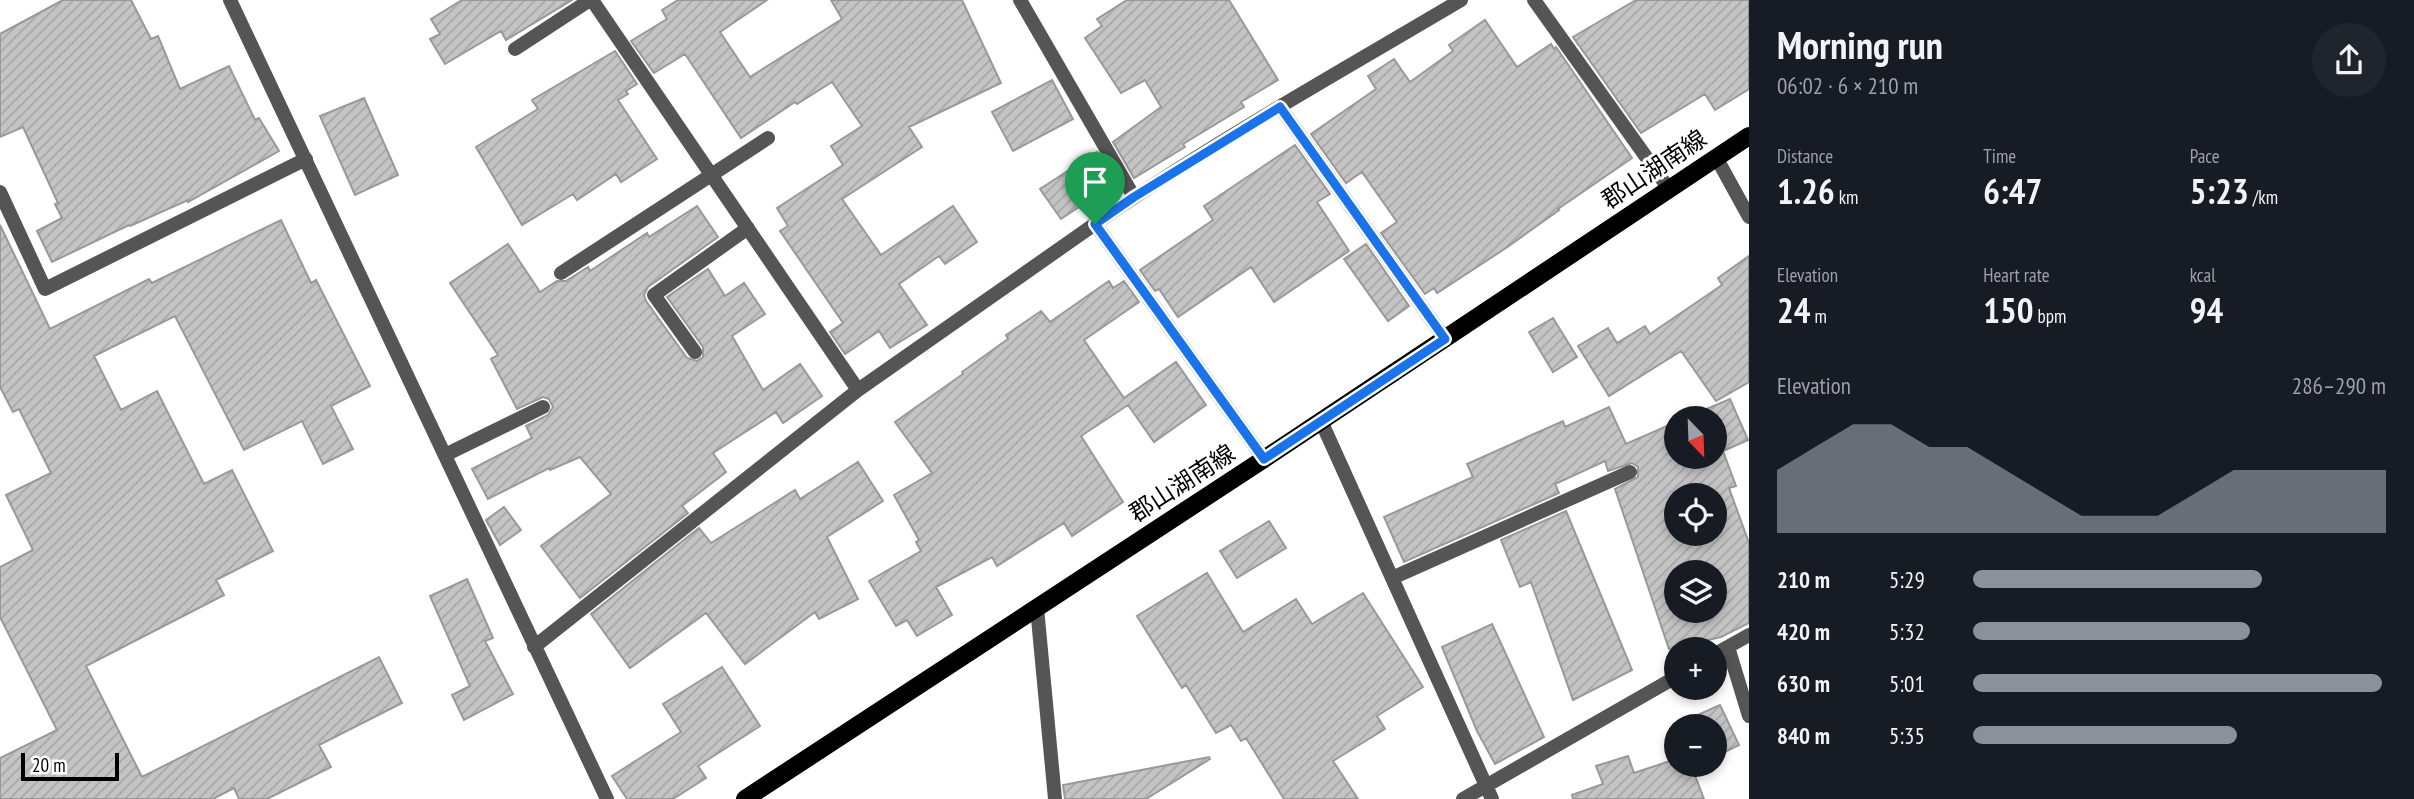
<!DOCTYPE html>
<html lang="en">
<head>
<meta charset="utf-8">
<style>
	body { margin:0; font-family:"PT Sans Narrow","Noto Sans JP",sans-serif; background:#20242c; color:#f1f3f6; height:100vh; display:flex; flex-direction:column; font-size:26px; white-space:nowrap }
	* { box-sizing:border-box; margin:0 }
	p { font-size:23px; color:#9ea1a6 }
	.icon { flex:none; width:38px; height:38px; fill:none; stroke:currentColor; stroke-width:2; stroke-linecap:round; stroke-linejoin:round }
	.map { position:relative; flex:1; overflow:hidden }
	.panel { display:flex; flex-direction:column; background:#171b24; width:665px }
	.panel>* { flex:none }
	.needle { width:46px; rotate:157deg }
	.controls { position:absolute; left:1664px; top:406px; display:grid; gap:14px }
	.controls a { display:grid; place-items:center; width:63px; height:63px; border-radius:50%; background:#171b24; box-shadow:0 4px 10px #0003; font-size:35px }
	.scale { position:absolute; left:21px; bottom:18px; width:98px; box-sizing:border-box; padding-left:7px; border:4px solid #000; border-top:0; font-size:19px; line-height:24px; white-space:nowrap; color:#000; -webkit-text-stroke:5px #fff; paint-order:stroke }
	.pin { position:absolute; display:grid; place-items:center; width:60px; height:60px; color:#fff; margin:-72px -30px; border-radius:50% 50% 50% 0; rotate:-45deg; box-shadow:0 0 7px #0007 }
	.pin .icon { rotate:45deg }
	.round { display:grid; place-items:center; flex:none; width:74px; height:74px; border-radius:37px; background:#20242c }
	.overview { display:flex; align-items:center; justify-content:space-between; height:119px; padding:0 28px }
	h1 { font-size:38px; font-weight:800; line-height:52px }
	.stats { display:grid; grid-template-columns:repeat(3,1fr); gap:10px; height:119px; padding:7px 28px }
	.stats div { display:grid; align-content:center }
	.stats b { font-size:35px; font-weight:800 }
	.stats small { font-size:19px; font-weight:400 }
	.stats p { font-size:19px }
	.chart { height:196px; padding:14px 28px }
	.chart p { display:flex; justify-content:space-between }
	.chart svg { width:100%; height:126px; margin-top:7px; fill:#8c9099; opacity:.7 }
	ul { padding:0 28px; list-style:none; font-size:23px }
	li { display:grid; grid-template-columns:112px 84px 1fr; align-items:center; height:52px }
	li i { height:18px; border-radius:9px; background:#8c9099 }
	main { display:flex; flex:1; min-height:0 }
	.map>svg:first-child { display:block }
	.building { fill:url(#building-hatch); stroke:#999; stroke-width:2; fill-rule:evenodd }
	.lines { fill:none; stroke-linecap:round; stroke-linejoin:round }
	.street { stroke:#555; stroke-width:14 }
	.primary { stroke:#000; stroke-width:18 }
	.route-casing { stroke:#fff; stroke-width:14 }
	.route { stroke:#1a73e8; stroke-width:9 }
	.labels { text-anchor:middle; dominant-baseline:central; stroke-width:6; stroke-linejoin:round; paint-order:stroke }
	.street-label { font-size:24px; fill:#000; stroke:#fff }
</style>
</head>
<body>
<main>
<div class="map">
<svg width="1749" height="799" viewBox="0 0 1749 799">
	<defs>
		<pattern id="building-hatch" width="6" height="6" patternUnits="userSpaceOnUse" patternTransform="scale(1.75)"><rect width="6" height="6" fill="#c4c4c4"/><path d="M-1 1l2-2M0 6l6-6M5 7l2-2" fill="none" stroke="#a7a7a7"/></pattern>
	</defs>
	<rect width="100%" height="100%" fill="#fff"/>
	<path class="building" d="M63,0H131L151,39L158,36L180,89L229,66L255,120L259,118L279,151L188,202V200L130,226L129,225L52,262L37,231L62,218L55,204L58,203L23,127L0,137V34Z
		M462,0H572L506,40L501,31L445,64L430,39L440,34L431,19Z
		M678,0H767L720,32L750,77L842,19L831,0H962L1001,83L909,127L922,147L842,199L881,255L953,206L977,242L945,264L939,256L899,284L927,325L890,348L879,331L845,354L830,332L843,323L780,231L788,226L777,208L843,165L831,146L862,126L832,82L797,104L795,102L741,138L685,54L654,73L631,41L667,19L662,10Z
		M1127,0H1229L1278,80L1241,102L1244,107L1183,144L1185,147L1134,178L1113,142L1161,107L1145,80L1121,93L1085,38L1102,26L1097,19Z
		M1636,0H1749V89L1715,110L1705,94L1641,133L1573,37Z
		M1485,20L1517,67L1551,44L1554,49L1556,47L1632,158L1558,209L1559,210L1506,248L1437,293L1434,288L1425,294L1381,233L1397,222L1362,172L1346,183L1311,134L1376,89L1368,76L1394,59L1410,82L1453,51L1449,45Z
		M615,51L637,84L626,91L628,94L618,100L657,159L621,182L616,174L577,200L573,194L522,225L476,147L538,109L532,100Z
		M1052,80L1073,119L1013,151L992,112Z
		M364,98L398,175L355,195L320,116Z
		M1295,145L1330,194L1317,202L1349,251L1274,302L1251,267L1178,317L1159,289L1155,291L1140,270L1213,220L1204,206Z
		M1097,152L1115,183L1061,219L1040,189Z
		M697,206L718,237L648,287L644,295L646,301L687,358L697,361L703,357V347L667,297L708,269L725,296L744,283L765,314L732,336L763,390L800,364L822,396L783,423L776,412L713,453L726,472L682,506L688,513L580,598L541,546L611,494L580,457L550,470L549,468L488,499L472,469L532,438L526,426L548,415L553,407L549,399L543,397L517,409L491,359L498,355L450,283L508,244L540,292L557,281H566L588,267L590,271L647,233L649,237Z
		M281,220L311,283L316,280L370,386L331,406L353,449L323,464L302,421L244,450L175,316L94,356L121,410L157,391L204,484L232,470L273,551L216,580L224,595L86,666L142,777L379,657L402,703L319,745L331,767L267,799H239L234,788L213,799H0V758L57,730L0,617V567L33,550L6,495L51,473L19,409L13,412L0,387V225L50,329L149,279L152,283Z
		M1366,244L1409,306L1388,321L1344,259Z
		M1749,256V382L1716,401L1681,351L1609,396L1578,346L1608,328L1617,343L1645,326L1650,334L1722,285L1718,278Z
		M1109,281L1113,288L1124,281L1139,302L1084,340L1124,398L1176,362L1206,405L1154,442L1128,405L1081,436L1123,502L1072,536L1064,523L997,566L992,557L936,587L952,615L917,636L907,620L896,626L869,581L921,551L916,542L919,540L894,495L932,473L895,422L963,374L962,372L1008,339L1006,335L1041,311L1050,322Z
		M1553,318L1577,357L1553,372L1529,332Z
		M1730,399L1748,440L1723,451L1736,486L1729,488L1749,543V623L1721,637L1669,649L1615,489L1638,477V467L1632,463L1608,471L1605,461L1555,484L1559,493L1404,562L1384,517L1473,477L1467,464L1563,421L1565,427L1609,407L1626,444L1676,422V457H1715V418H1685ZM1676,495H1715V534H1676ZM1676,572H1715V611H1676Z
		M858,462L883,501L827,537L858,599L819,619L815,612L745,664L706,613L630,668L591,614L699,528L711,543L795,490L800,499Z
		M504,507L521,530L500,545L486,520Z
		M1566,511L1632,670L1573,700L1531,582L1520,587L1501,540Z
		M1269,521L1286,548L1237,578L1220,551Z
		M1207,573L1243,632L1296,599L1312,624L1363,593L1423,687L1377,716L1385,729L1333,761L1358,799H1284L1246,738L1241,741L1231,725L1216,733L1186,685L1182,688L1137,616Z
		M467,579L493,638L485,641L513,694L464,720L452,695L470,686L430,596Z
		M1492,624L1544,737L1495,764L1477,731L1442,647Z
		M722,667L760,726L698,766L706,778L673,799H627L612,776L681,732L663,704Z
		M1720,705L1739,745L1715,757V726H1687L1684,721Z
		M1628,756L1634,773L1676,759V765H1691L1704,799H1573L1572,795L1603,784L1596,766Z
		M1209,757L1210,759L1146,799H1065L1063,785Z"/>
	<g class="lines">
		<path class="street" d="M230,0L607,799
			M592,0L858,390
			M1020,0L1134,197
			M1534,0L1669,189
			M515,49L590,0
			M1280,107L1445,339
			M1716,157L1749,217
			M0,192L45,289L306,159
			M1095,224L1264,459
			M561,273L768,138
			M695,352L654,295L748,228
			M1321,421L1492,799
			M445,455L543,407
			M1392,578L1630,472
			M1037,608L1055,799
			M534,647L858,390L1095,224C1212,143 1338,73 1461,0
			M1728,647L1749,716
			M1715,654L1749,635
			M1463,799L1676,677"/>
		<path class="primary" d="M745,799L1264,459L1749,136"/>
	</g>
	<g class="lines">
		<defs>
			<path id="route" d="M1280,107L1445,339L1264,459L1095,224L1134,197Z"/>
		</defs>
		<use href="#route" class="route-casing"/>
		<use href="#route" class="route"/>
	</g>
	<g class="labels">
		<g class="street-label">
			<text transform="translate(1654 169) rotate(-34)">郡山湖南線</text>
			<text transform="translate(1182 483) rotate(-33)">郡山湖南線</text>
		</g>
	</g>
</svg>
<div class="controls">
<a><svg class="needle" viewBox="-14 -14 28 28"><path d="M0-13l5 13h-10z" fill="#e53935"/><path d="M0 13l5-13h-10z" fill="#9ea1a6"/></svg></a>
<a><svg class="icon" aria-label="locate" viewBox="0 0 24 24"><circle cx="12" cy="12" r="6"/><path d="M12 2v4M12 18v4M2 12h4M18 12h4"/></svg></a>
<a><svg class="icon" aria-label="layers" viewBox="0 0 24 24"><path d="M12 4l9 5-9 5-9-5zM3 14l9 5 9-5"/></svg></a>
<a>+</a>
<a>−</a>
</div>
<div class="scale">20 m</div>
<div class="pin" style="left:1095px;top:224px;background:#1e9e55"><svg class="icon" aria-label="arrive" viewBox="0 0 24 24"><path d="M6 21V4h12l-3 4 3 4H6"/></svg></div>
</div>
<section class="panel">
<div class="overview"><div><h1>Morning run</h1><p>06:02 · 6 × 210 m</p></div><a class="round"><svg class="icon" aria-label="share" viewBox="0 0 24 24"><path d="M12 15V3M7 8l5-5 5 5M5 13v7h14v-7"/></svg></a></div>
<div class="stats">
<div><p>Distance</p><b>1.26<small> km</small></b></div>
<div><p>Time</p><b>6:47</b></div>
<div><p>Pace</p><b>5:23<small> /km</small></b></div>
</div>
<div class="stats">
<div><p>Elevation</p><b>24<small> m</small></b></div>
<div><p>Heart rate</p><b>150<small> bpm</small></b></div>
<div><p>kcal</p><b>94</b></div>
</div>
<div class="chart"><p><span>Elevation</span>286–290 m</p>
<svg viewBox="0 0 160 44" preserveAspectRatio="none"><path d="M0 44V22L10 14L20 6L30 6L40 14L50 14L60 22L70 30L80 38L90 38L100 38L110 30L120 22L130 22L140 22L150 22L160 22V44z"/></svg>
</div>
<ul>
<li><b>210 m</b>5:29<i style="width:70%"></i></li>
<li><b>420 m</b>5:32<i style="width:67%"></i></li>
<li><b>630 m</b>5:01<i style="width:99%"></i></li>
<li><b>840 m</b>5:35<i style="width:64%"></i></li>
</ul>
</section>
</main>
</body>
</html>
